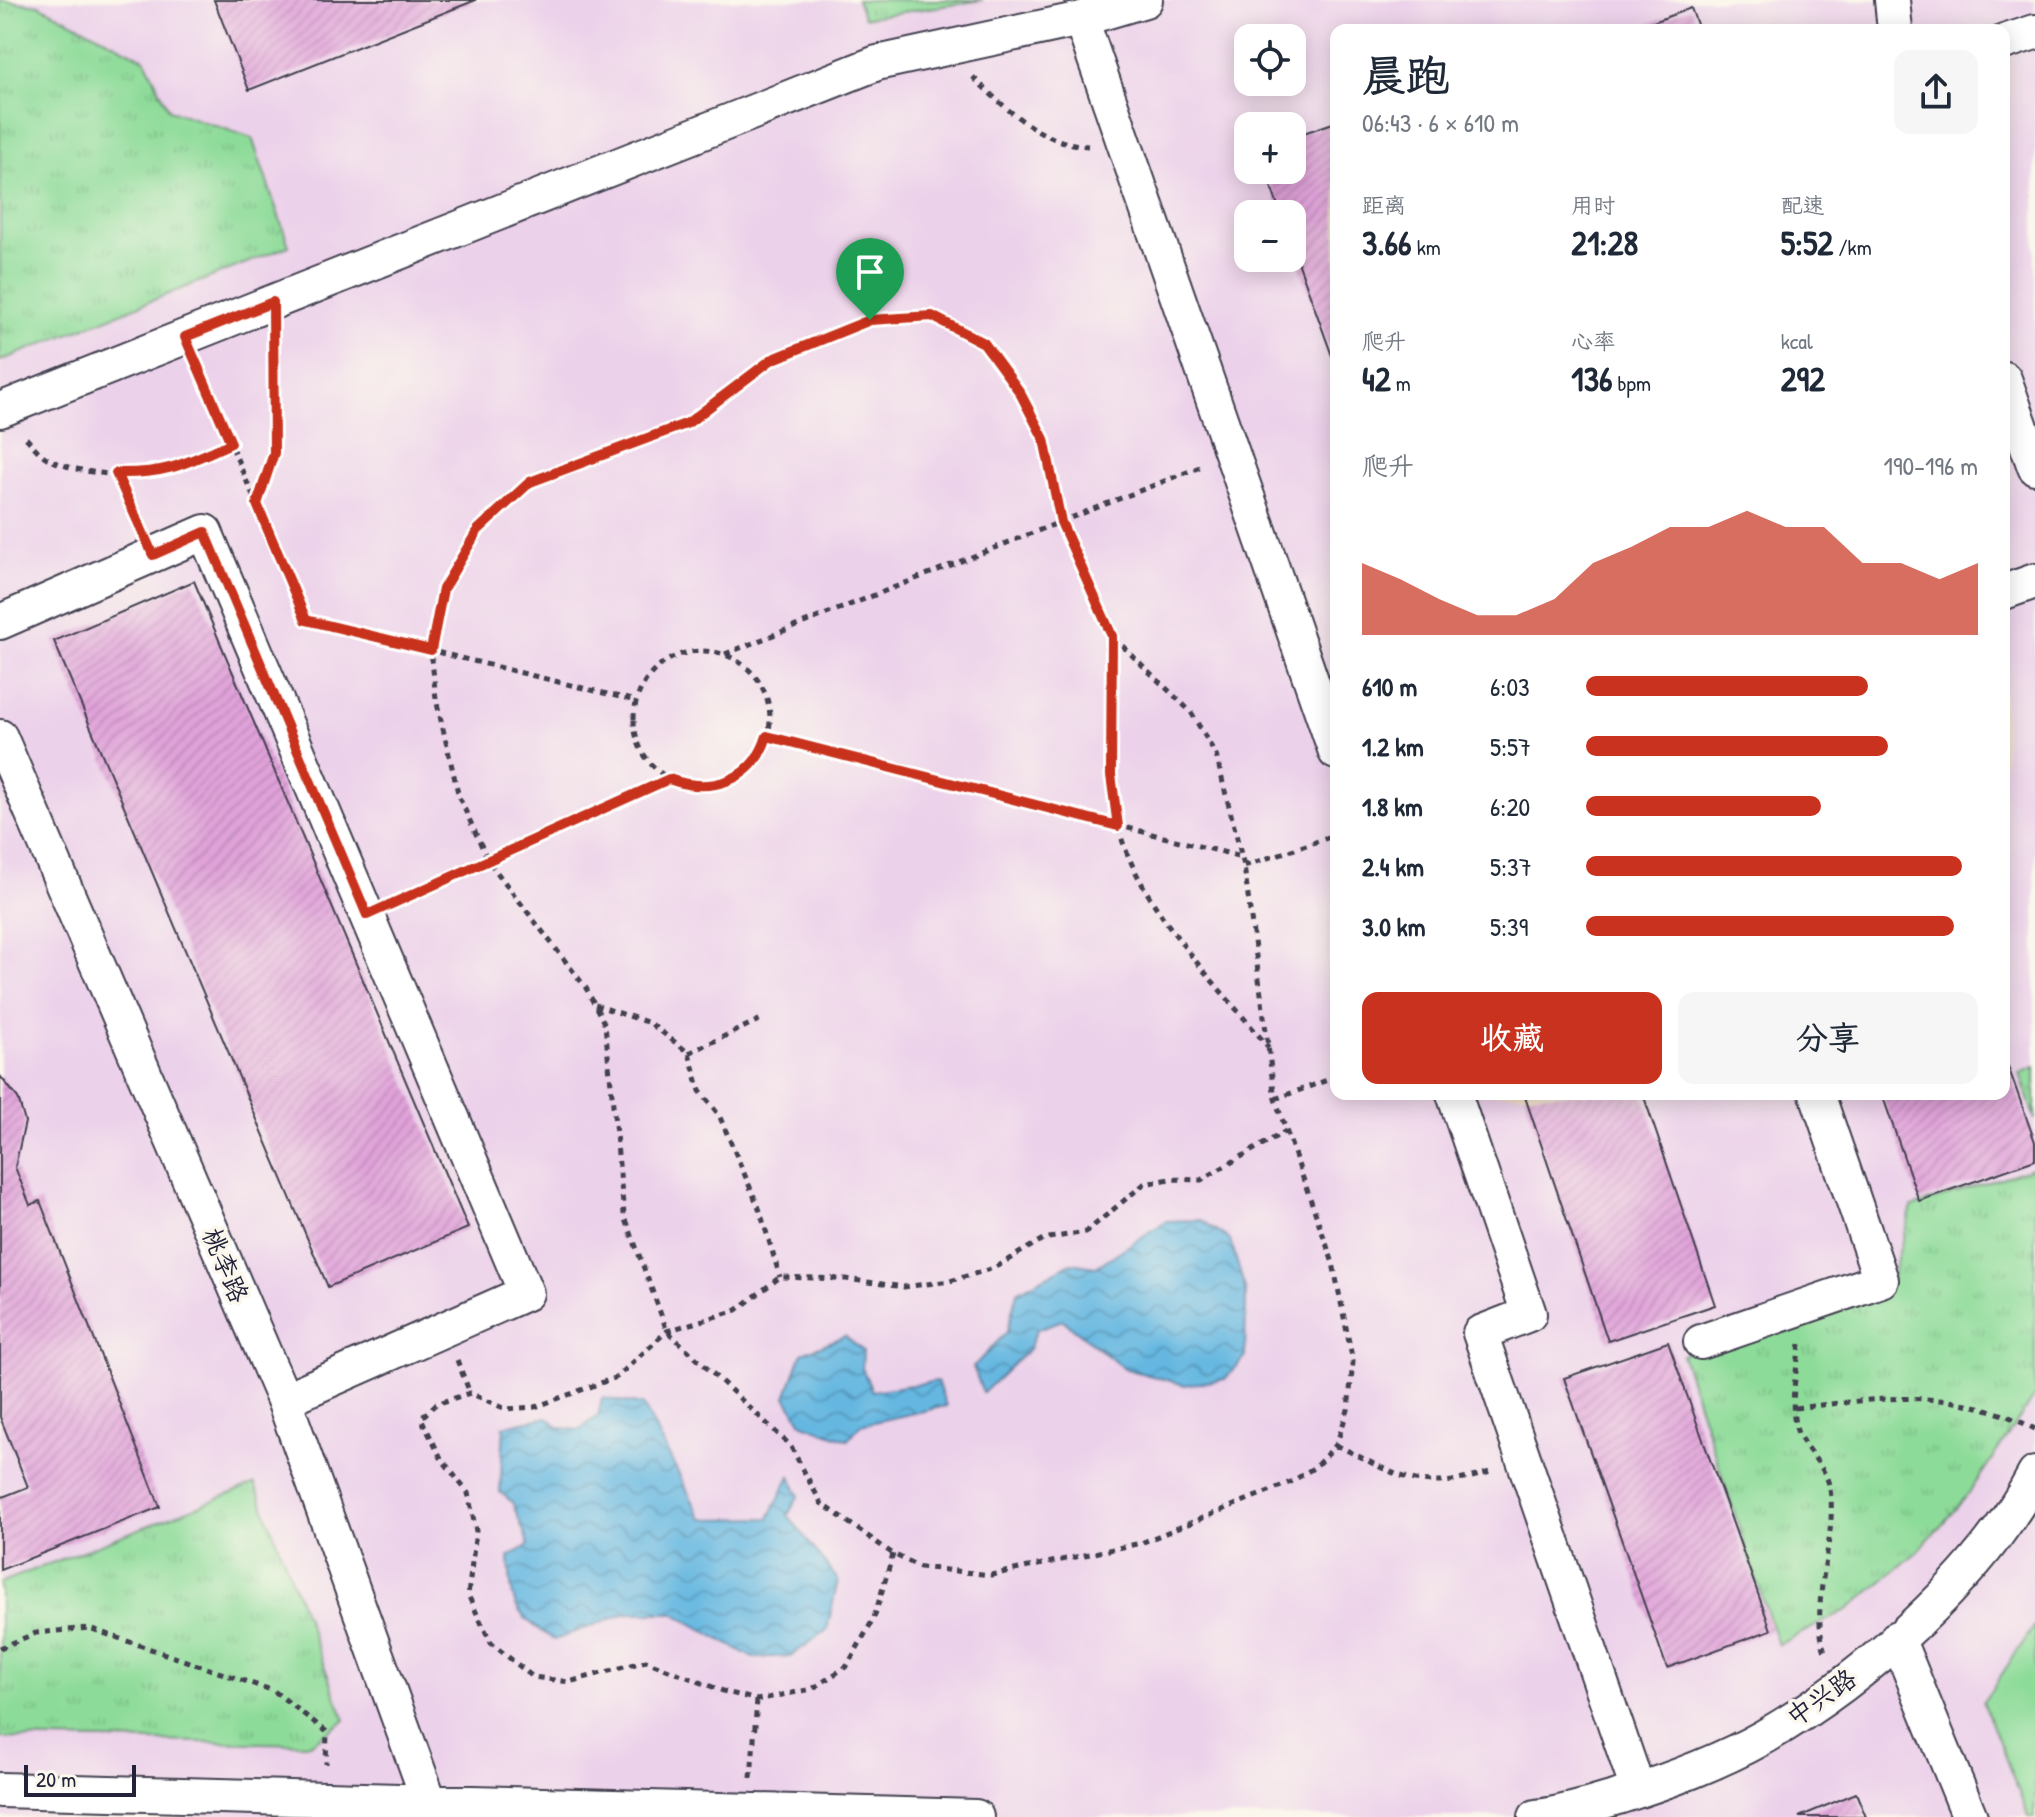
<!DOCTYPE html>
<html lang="zh">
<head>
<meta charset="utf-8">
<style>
	body { margin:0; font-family:"Patrick Hand","LXGW WenKai TC",sans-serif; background:#f6f6f7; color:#1f2937; height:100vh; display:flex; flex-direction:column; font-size:30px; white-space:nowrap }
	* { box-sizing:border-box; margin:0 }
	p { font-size:26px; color:#747a83 }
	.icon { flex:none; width:44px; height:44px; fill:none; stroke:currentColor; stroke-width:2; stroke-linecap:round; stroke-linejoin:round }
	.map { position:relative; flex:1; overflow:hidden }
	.panel { position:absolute; left:1330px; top:24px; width:680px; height:1076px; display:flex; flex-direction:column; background:#fff; border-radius:16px; box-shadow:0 4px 20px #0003 }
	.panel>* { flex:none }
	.buttons { position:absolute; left:1234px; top:24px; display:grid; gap:16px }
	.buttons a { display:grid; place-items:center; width:72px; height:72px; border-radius:16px; background:#fff; box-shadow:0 4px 20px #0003; font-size:40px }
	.scale { position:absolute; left:24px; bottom:20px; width:112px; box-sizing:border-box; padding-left:8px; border:4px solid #22223b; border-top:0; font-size:22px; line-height:28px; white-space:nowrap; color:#22223b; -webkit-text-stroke:6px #fbf7ec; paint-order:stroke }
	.pin { position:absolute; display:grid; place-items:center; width:68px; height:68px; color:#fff; margin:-82px -34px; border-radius:50% 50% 50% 0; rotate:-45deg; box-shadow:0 0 8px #0007 }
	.pin .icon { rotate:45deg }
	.round { display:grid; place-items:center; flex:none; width:84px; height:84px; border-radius:16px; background:#f6f6f7 }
	.summary { display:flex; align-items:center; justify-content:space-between; height:136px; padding:0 32px }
	h1 { font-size:44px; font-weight:700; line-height:60px }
	.metrics { display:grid; grid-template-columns:repeat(3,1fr); gap:12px; height:136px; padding:8px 32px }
	.metrics div { display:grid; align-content:center }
	.metrics b { font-size:34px; font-weight:700 }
	.metrics small { font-size:22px; font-weight:400 }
	.metrics p { font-size:22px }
	.chart { height:224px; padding:16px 32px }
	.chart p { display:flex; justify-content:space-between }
	.chart svg { width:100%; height:144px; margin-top:8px; fill:#c8321e; opacity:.7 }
	.action { display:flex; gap:16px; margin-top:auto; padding:16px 32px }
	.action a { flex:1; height:92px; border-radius:16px; background:#c8321e; color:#fff; font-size:32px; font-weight:700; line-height:92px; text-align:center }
	.action a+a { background:#f6f6f7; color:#1f2937 }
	ul { padding:0 32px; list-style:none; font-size:26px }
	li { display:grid; grid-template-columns:128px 96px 1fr; align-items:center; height:60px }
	li i { height:20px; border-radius:10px; background:#c8321e }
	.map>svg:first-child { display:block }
	.built { fill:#ecd1ea; fill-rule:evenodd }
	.grass { fill:url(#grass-tufts); stroke:#587e6a; stroke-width:2 }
	.park { fill:#8ddb99; stroke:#587e6a; stroke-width:2 }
	.water { fill:url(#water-waves); stroke:#446c8e; stroke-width:2 }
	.building { fill:url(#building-hatch) }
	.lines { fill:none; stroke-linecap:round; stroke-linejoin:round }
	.minor-casing { stroke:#423f50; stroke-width:38 }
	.path { stroke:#423f50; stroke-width:5; stroke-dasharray:6 6; stroke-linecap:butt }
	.minor { stroke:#fff; stroke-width:34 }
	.route-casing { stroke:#fff; stroke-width:16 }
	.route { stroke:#c8321e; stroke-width:10 }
	.labels { text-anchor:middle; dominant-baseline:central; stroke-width:7; stroke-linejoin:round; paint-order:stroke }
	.street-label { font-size:26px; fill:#22223b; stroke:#fbf7ec }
</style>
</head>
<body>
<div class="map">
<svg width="2035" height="1817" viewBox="0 0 2035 1817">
	<defs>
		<pattern id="grass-tufts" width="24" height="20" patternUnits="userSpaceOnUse" patternTransform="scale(2)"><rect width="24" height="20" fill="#8ddb99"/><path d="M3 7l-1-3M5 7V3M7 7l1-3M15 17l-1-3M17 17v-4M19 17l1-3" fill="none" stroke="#79bc85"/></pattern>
		<pattern id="water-waves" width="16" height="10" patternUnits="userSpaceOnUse" patternTransform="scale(2)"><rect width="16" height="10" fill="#65b7e1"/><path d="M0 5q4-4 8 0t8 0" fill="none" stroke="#5394b8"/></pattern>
		<pattern id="building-hatch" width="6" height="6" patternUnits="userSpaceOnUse" patternTransform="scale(2)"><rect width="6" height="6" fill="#e0a2d9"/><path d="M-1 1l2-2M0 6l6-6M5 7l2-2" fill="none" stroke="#c08bbb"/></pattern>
	</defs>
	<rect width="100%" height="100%" fill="#fbf7ec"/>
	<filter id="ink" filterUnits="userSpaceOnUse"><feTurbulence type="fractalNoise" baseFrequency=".0125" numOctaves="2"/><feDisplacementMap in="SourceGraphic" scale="16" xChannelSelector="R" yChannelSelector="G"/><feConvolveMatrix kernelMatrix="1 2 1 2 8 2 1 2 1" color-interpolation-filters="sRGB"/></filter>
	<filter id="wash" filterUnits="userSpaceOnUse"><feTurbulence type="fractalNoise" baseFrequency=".006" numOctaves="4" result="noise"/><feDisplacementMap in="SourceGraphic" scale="32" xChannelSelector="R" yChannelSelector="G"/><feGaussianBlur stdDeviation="1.8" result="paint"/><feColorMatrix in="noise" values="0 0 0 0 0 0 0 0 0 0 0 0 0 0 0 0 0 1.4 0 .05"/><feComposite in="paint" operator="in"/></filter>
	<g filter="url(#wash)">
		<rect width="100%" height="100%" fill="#f5e1c7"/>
		<path class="built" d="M0,0H2035V1817H0ZM1336,30H2004V1094H1336ZM1248,38H1292V82H1248ZM1248,126H1292V170H1248ZM1248,214H1292V258H1248Z"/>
		<path class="grass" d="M0,0L39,5L145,59L169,110L252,138L289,246L0,361Z
			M857,0H983L864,18Z
			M2035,1067V1120L2020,1073Z
			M2035,1167V1395L1967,1496L1917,1552L1849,1609L1778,1645L1682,1355L1891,1280L1912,1207Z
			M255,1484L345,1720L310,1744L0,1738V1583Z"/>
		<path class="park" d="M2035,1625V1817H2029L1983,1702Z"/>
		<path class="water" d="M1201,1220L1230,1240L1246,1292L1245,1357L1225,1379L1185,1385L1123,1368L1063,1320L1037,1329L1029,1349L983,1393L973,1367L1007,1332L1017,1292L1071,1263L1096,1267L1166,1221Z
			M845,1336L863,1351L862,1368L872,1391L937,1381L946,1406L860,1425L848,1440L803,1424L786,1397L802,1353Z
			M602,1398L643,1405L702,1519L769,1518L790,1476L799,1495L788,1515L838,1580L827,1630L791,1656L753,1658L673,1613H626L555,1640C512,1612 512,1608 509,1557L529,1545L512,1502L500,1492L504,1426L547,1417L560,1428L579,1430L598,1416Z"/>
		<g id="blocks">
			<path class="building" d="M214,0H476L249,90Z
				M1691,8L1699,30H1632Z
				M1336,122V367L1292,245V214H1281L1265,170H1292V137Z
				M194,581L468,1228L328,1287L54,641Z
				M2004,1055L2035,1142V1160L1919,1201L1882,1094H2004Z
				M0,1076L18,1098L25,1122L15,1167L30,1205L40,1201L160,1507L0,1570V1498L28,1487L0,1417Z
				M1524,1094H1643L1715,1305L1608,1341Z
				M1668,1342L1771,1630L1667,1668L1564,1378Z
				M1856,1793L1866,1817H1799Z"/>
		</g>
	</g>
	<g filter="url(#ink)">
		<use href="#blocks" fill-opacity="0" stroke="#423f50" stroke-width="2"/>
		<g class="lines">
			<defs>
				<path id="minor" d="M1892,0L1895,30
					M1081,19L1336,752
					M2004,42L2035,32
					M2004,379L2035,467
					M0,410L877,63L1081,19L1145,0
					M2004,592L2035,581
					M0,622L205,532L526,1293L284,1400
					M0,737L284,1400L429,1801
					M1454,1094L1529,1314L1480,1333L1638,1790
					M1701,1342L1881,1280L1817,1094
					M1897,1638L1970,1817
					M0,1790L976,1817
					M1536,1817C1564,1814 1590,1805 1618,1797C1668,1781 1718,1763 1764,1737C1863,1680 1982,1576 2035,1474"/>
			</defs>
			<use href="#minor" class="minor-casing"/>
			<path class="path" d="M973,77C1006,109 1040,143 1088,146
				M932,316L984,343L1019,391L1044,439L1061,522L1112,636L1191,712L1216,755L1244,866L1275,1099L1333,1263L1353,1362L1348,1410L1336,1445L1315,1467L1291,1482L1141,1543L991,1575L920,1567L893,1554L821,1503L790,1445L667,1331L624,1214L605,1025L586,988L489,862L459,797L436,699L431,650L443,589L478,530L530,482L688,423L771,360L870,320Z
				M199,370L306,620L636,701
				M26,438C33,445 40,455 49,459C79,475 141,480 173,469C193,463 212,452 231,443
				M116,473L139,523
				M257,504L274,453V340
				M1112,636C1111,698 1103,766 1118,826C1139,907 1217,984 1269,1048
				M634 719a68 68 0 1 1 136 0a68 68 0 1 1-136 0Z
				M725,654L1200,467
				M767,736L1242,857
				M1244,866L1336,835
				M397,901L669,779
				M595,1005L650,1023L689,1053L700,1091L719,1115L759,1208L780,1277
				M689,1053L761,1019
				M1275,1099L1336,1077
				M1800,1344C1797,1367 1790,1400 1795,1424C1800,1447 1826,1464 1830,1489C1838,1544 1807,1601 1826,1655
				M457,1360L470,1393
				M1795,1408C1884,1398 1953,1386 2035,1429
				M1336,1445C1402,1477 1419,1495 1493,1471
				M893,1554L874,1618L847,1666L812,1689L757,1700L723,1691L646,1661L569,1682L533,1677L491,1643L468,1595L476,1531L468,1493L441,1458L421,1418L436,1404L470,1393L506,1409L535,1407L617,1377L667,1331L737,1310L780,1277L846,1279L904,1287L950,1281L994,1268L1043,1239L1086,1232L1144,1184L1170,1179L1201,1180L1286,1131
				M0,1648L36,1633L89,1628L274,1691L327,1732L326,1764
				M751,1778L757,1700"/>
			<use href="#minor" class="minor"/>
		</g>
	</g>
	<g class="lines" filter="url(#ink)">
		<defs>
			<path id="route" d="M273,302L274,453L257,504L306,620L431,650L443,589L478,530L530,482L688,423L771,360L870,320L932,316L984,343L1019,391L1044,439L1061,522L1112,636L1111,775L1118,826L767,736C753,782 710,794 669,779L367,915L205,532L153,555L116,473C167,474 185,464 231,443L185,337Z"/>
		</defs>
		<use href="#route" class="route-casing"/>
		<use href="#route" class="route"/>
	</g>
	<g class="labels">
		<g class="street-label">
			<text transform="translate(226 1265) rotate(67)">桃李路</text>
			<text transform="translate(1821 1697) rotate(-35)">中兴路</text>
		</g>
	</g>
</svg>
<div class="buttons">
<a><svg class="icon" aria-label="locate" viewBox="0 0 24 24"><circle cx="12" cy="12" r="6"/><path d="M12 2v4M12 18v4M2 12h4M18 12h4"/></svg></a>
<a>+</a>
<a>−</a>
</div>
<div class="scale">20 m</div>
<div class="pin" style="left:870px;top:320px;background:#1e9e55"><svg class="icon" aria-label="arrive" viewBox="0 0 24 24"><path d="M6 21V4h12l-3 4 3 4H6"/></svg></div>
<section class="panel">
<div class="summary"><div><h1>晨跑</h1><p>06:43 · 6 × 610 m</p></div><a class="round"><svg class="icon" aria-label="share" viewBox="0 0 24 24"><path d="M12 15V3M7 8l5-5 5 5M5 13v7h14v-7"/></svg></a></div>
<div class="metrics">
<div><p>距离</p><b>3.66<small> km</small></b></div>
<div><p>用时</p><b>21:28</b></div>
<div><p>配速</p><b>5:52<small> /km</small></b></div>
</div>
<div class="metrics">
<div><p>爬升</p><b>42<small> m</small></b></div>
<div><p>心率</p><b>136<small> bpm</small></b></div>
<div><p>kcal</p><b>292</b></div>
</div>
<div class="chart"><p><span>爬升</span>190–196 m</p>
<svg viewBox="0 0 160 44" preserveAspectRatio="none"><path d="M0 44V22L10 27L20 33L30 38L40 38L50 33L60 22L70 17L80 11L90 11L100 6L110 11L120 11L130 22L140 22L150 27L160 22V44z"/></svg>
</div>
<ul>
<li><b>610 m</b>6:03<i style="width:72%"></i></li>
<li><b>1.2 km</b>5:57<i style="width:77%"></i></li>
<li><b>1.8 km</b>6:20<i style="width:60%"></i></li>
<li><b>2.4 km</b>5:37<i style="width:96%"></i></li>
<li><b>3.0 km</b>5:39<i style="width:94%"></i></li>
</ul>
<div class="action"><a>收藏</a><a>分享</a></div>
</section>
</div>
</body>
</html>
